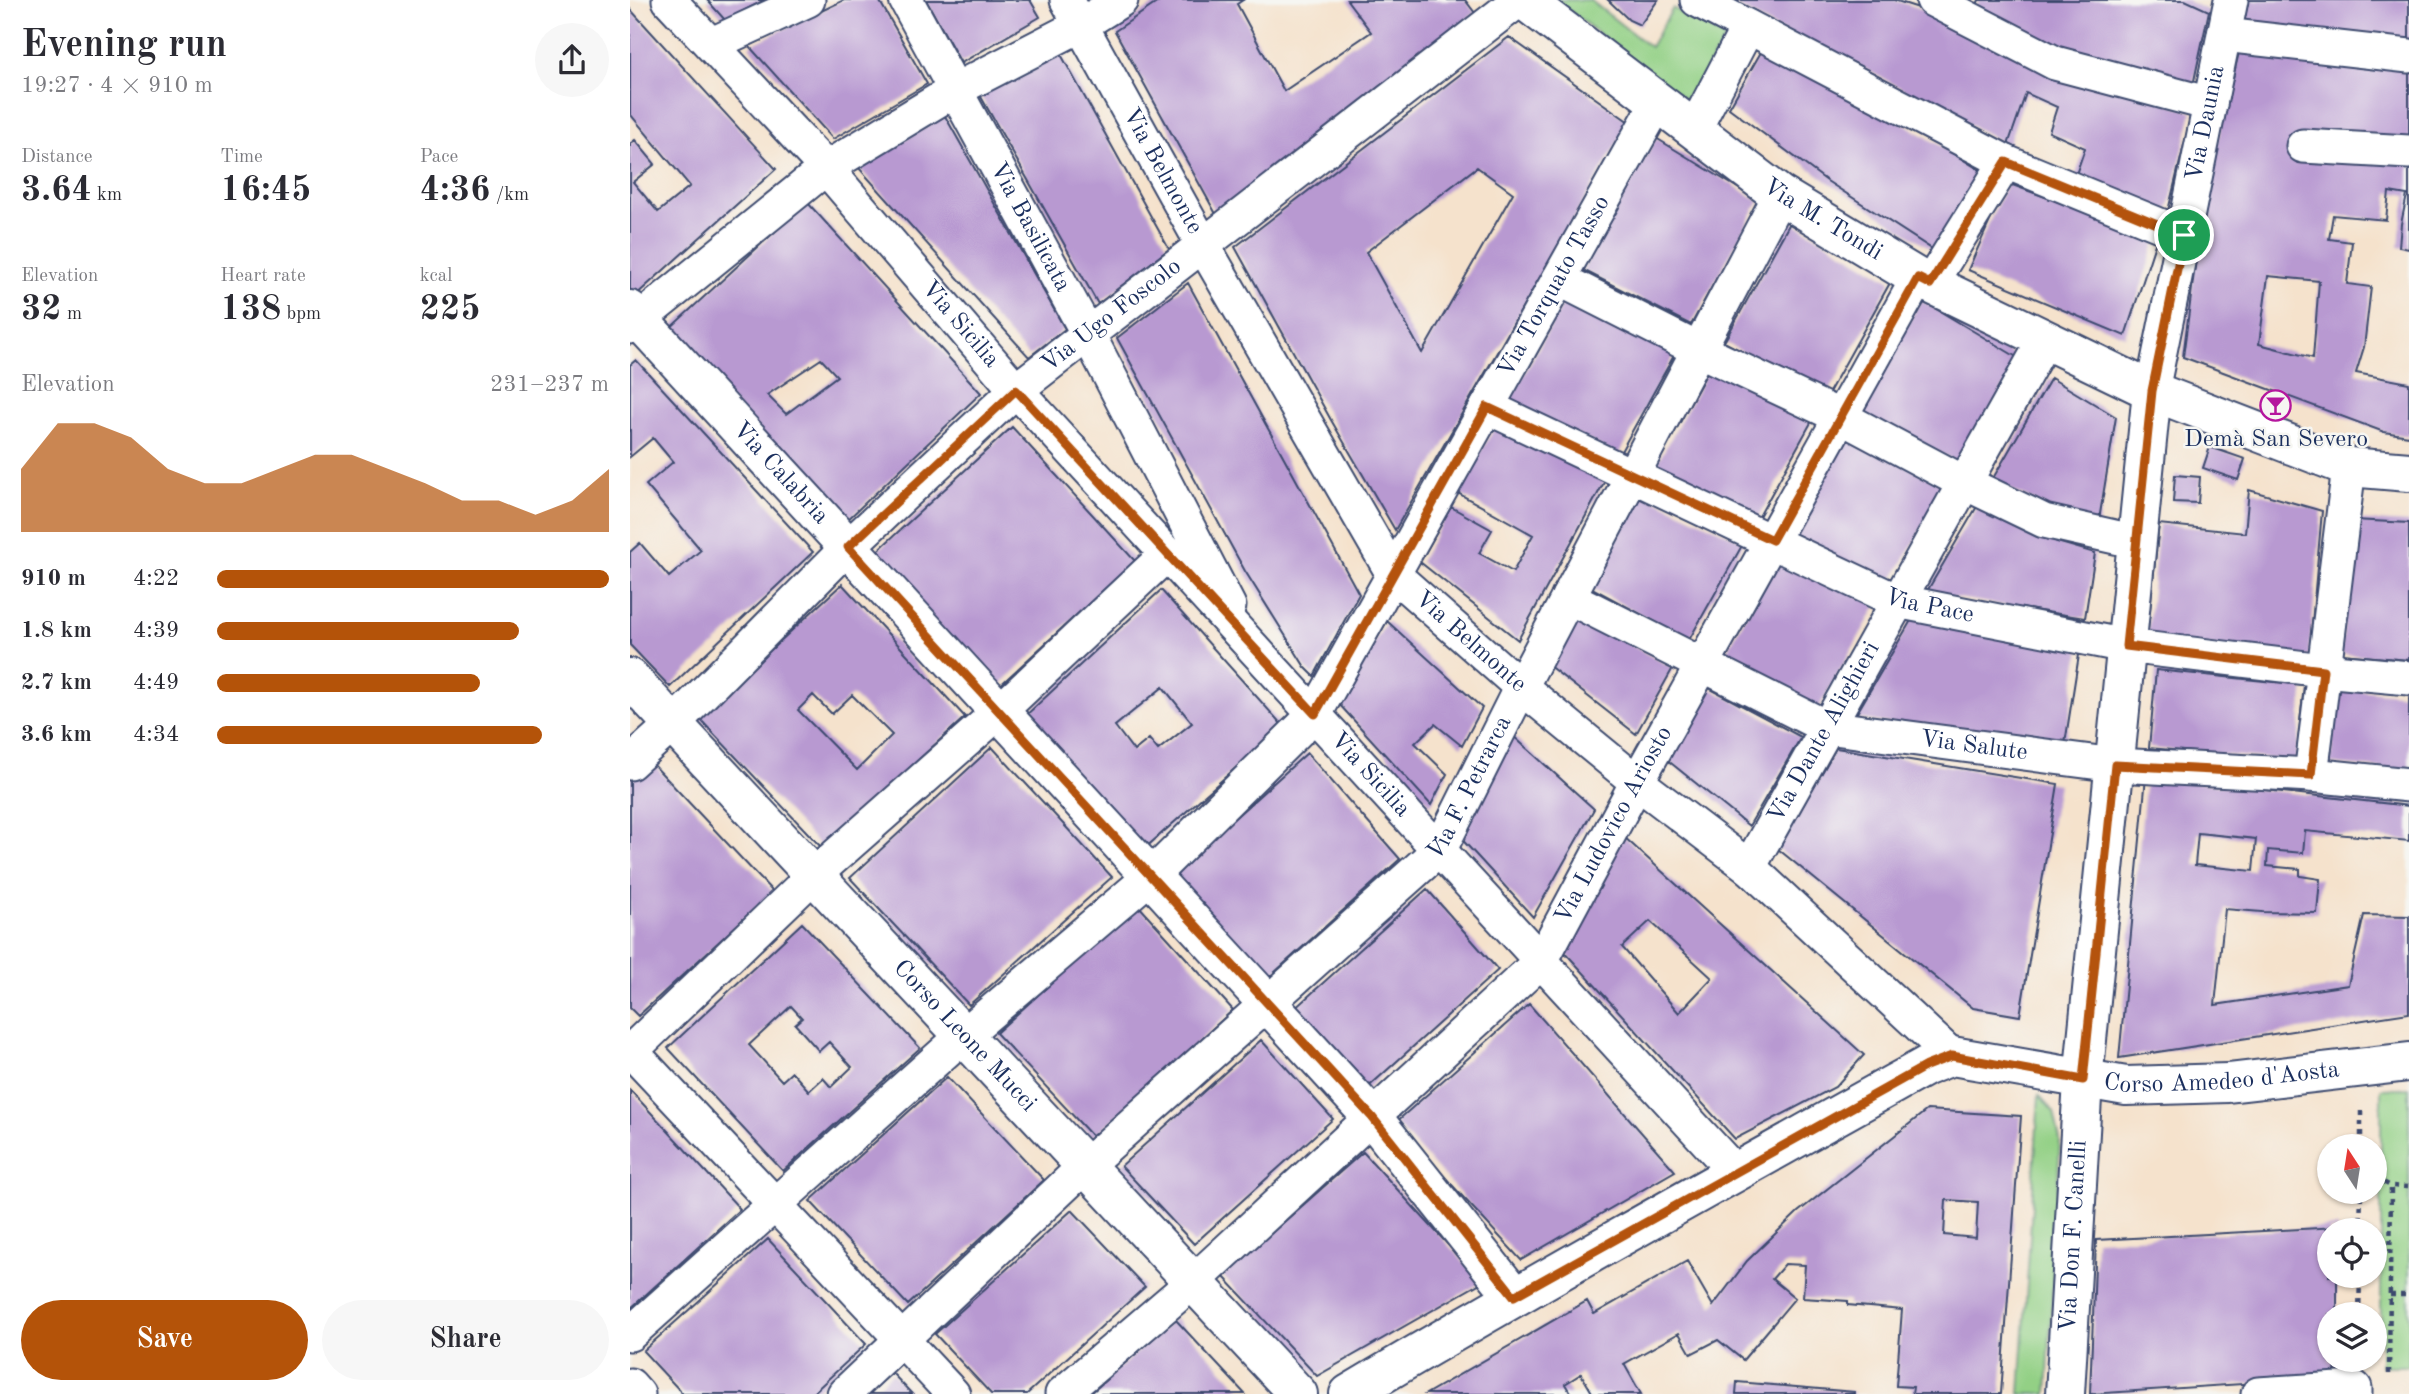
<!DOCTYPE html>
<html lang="en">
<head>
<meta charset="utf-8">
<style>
	body { margin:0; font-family:"Old Standard TT",serif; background:#f7f7f7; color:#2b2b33; height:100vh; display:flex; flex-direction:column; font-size:26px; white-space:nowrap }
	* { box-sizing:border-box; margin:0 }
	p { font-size:23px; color:#7c7c81 }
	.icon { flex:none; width:38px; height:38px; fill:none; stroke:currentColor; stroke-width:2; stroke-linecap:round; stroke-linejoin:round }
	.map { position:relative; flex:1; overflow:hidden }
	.side { display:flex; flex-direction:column; background:#fff; width:630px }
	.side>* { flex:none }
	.needle { width:46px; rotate:348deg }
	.tools { position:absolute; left:1687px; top:1134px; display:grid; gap:14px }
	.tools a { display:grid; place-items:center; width:70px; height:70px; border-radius:50%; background:#fff; box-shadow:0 2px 5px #0004; font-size:35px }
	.pin { position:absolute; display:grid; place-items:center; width:60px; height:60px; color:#fff; margin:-30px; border:4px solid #fff; border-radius:50%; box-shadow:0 2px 7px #0007 }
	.round { display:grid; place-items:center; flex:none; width:74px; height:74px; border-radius:37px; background:#f7f7f7 }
	.headline { display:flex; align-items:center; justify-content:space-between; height:119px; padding:0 21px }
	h1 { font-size:38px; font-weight:800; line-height:52px }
	.figures { display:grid; grid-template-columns:repeat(3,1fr); gap:10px; height:119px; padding:7px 21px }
	.figures div { display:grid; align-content:center }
	.figures b { font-size:35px; font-weight:800 }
	.figures small { font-size:19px; font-weight:400 }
	.figures p { font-size:19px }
	.chart { height:196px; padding:14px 21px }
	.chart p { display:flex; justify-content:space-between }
	.chart svg { width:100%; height:126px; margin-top:7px; fill:#b45309; opacity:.7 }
	.button { display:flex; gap:14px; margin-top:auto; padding:14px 21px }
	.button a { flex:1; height:80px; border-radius:42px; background:#b45309; color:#fff; font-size:28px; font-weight:800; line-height:80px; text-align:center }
	.button a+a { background:#f7f7f7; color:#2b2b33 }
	ul { padding:0 21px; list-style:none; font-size:23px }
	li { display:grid; grid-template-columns:112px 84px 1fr; align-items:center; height:52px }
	li i { height:18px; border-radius:9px; background:#b45309 }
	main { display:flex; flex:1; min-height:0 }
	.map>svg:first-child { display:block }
	.green { fill:#93d085; stroke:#578072; stroke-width:2 }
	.building { fill:#b899d1; fill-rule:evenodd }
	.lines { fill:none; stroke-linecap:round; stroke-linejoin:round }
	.street-casing { stroke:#3c4a6e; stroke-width:37 }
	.secondary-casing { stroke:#3c4a6e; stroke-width:42 }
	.path { stroke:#3c4a6e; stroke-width:4.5; stroke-dasharray:5 5; stroke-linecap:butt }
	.street { stroke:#fff; stroke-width:33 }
	.secondary { stroke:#fff; stroke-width:38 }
	.route-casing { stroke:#fff; stroke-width:14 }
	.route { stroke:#b45309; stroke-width:9 }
	.labels { text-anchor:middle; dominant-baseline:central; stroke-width:5; stroke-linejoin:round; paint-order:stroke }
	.street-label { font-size:24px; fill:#1b2f5e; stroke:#f6f6f2 }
	.poi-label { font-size:24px; fill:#1b2f5e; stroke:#f6f6f2 }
</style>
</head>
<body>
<main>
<section class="side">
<div class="headline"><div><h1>Evening run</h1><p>19:27 · 4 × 910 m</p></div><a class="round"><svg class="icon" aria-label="share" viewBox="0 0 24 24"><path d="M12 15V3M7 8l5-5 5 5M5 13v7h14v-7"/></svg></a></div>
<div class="figures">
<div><p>Distance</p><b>3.64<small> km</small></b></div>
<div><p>Time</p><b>16:45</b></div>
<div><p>Pace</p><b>4:36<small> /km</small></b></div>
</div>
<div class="figures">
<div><p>Elevation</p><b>32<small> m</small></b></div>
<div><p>Heart rate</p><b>138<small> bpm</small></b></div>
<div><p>kcal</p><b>225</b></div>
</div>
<div class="chart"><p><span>Elevation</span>231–237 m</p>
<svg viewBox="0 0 160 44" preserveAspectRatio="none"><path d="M0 44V22L10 6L20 6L30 11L40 22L50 27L60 27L70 22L80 17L90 17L100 22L110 27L120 33L130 33L140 38L150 33L160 22V44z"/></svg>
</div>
<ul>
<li><b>910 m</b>4:22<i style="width:100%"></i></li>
<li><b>1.8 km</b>4:39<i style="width:77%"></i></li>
<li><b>2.7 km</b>4:49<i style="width:67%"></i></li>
<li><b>3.6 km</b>4:34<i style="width:83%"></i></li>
</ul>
<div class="button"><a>Save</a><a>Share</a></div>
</section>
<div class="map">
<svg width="1779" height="1394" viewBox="0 0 1779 1394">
	<rect width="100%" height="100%" fill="#f6f6f2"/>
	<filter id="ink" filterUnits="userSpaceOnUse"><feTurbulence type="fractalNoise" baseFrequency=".0143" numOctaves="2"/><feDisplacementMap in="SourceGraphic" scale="14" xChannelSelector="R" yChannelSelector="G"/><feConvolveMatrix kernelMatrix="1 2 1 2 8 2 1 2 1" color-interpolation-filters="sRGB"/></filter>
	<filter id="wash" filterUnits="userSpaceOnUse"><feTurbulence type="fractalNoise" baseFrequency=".00686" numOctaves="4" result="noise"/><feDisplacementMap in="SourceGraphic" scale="28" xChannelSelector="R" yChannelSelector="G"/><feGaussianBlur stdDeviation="1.57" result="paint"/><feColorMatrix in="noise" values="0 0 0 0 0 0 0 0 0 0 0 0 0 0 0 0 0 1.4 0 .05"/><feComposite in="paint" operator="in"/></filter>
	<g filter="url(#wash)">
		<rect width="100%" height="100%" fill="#f5e2cc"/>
		<path class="green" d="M925,0H960L1020,47L1043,8L1096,37L1057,101Z
			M1779,1088V1366H1751V1089Z
			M1409,1095L1424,1112L1430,1140L1417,1394H1390Z"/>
		<g id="blocks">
			<path class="building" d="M77,0H135L95,20Z
				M214,0H249L297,84L203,139L119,46Z
				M296,0H400L410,17L331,63Z
				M531,0H613L607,4L654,91L741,32L717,0H835L845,13L586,214L485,31Z
				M978,0H1028L1010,25L999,20Z
				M1096,0H1264L1310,15L1562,112L1536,219L1443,183L1455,148L1419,132L1427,107L1396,93L1378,145L1224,63L1168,40Z
				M1349,0H1555L1579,11L1562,90L1413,46L1345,9Z
				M1618,0H1779V49L1613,29Z
				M0,9L146,169L5,296L0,290V144L5,140L25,164L3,182L28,212L60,186L0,114Z
				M879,37L999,122L765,530L701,420L605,247ZM847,167L883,193L792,353L736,252Z
				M1610,48L1779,66V249L1769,247L1771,224L1777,195L1759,192L1756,220L1703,215L1699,239L1722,242L1717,284L1741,287L1734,347L1726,373L1779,383V436L1754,432L1553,357L1573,204ZM1638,276L1689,281L1683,358L1629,344Z
				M428,49L539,249L468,304L350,95Z
				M1131,52L1247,107L1353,172L1302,249L1197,181L1099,108Z
				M315,116L435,329L399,357L228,167Z
				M1026,138L1129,201L1061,325L953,270Z
				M1377,183L1527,238L1495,336L1338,270Z
				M177,202L351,393L214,523L37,331ZM191,359L207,376L156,414L137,395Z
				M1161,221L1261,281L1197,396L1094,342Z
				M558,283L729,594L684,676L675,667L615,571L487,338Z
				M938,295L1047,350L989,455L879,402Z
				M1291,300L1390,359L1329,463L1229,412Z
				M6,360L183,552L40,687L0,645V552L10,543L39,577L71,550L16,485L43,462L23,438L0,457V365Z
				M1080,367L1183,419L1127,520L1023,471Z
				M1421,378L1486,417L1468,526L1437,518L1362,480Z
				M866,425L977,477L888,640L790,562L821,507L862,530L849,553L883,572L903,535L828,493Z
				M382,427L505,561L366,689L243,555Z
				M1216,436L1316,486L1260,584L1160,536Z
				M1580,447L1615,459L1608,480L1573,468Z
				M1545,475L1570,477L1568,503L1543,502Z
				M1619,490L1692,511L1679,657L1517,639L1529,524L1615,533Z
				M1011,493L1114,542L1059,640L960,587Z
				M1349,503L1427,542L1465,553L1455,618L1296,593Z
				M1724,520L1779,523V660L1711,654Z
				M1148,558L1247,605L1188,709L1093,658Z
				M212,584L335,717L192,848L68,717ZM183,695L202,714L222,695L262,735L227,770L168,710Z
				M531,590L653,726L514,849L393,718ZM533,687L562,723L528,750L519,739L504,751L485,726Z
				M945,615L1043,668L1006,734L918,665Z
				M1283,617L1451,642L1434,750L1224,718Z
				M757,621L852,708L832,746L805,724L785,743L817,774L801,805L709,704Z
				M1526,670L1674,685L1666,761L1519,748Z
				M1077,687L1171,737L1119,826L1036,759Z
				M1708,688L1779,695V771L1700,764Z
				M881,734L964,809L903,917L827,834Z
				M362,747L482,877L339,1005L220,878Z
				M1206,748L1428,784L1390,1016L1343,1008L1148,849Z
				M677,753L770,859L635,981L539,877Z
				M20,761L143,892L8,1016L0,1008V779Z
				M1516,777L1779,806V841L1675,831L1673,853L1638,850L1637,866L1670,869V876L1690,879L1687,913L1632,912L1595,909L1585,1005L1718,985L1734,915L1779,916V1013L1489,1058ZM1568,833L1626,839L1623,871L1565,865Z
				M993,836L1234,1055L1205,1087L1105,1139L931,948ZM1020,921L1082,978L1049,1013L992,947Z
				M797,889L868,970L735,1090L662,1011Z
				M508,905L603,1010L463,1137L366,1033Z
				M172,923L290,1048L153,1171L38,1048ZM161,1006L172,1018L165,1024L189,1051L199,1042L222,1067L201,1087L193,1078L179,1091L162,1072L152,1081L119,1045Z
				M899,1004L1045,1171L891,1260L765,1123Z
				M631,1040L703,1119L564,1244L491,1166Z
				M317,1077L414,1180L278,1305L180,1201Z
				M0,1090L110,1209L0,1309Z
				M1297,1110L1391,1116L1371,1394H1282L1283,1387L1266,1386L1272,1310L1218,1305V1301L1173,1298L1175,1265L1155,1264L1142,1279L1165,1298L1113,1360L1088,1340L1061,1354L1049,1333L994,1364L1011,1394H963L951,1374L935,1384L941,1394H796L957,1301L964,1314L1057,1261L1083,1306L1117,1261L1168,1212ZM1316,1200L1348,1202L1346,1238L1314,1235Z
				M733,1152L852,1282L687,1376L593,1276Z
				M442,1210L515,1287L397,1394H361L305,1334Z
				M1708,1227V1230H1699V1276H1707V1314H1699V1360H1706L1705,1378L1460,1394L1466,1240Z
				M138,1239L236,1344L182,1394H53L13,1351Z
				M545,1319L615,1394H460Z
				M262,1373L282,1394H238Z
				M1107,1382L1224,1392V1394H1106Z"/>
		</g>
	</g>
	<g filter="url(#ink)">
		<use href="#blocks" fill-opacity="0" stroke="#3c4a6e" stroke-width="2"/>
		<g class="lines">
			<defs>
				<g id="street">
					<path id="s1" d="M39,0L196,168L386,390L1105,1172"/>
					<path id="s2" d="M276,0L458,334L599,606"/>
					<path id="s3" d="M437,0L573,245L763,574L891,687L1007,782L1119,867L1322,1056"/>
					<path d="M1067,0L1376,162L1554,235"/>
					<path d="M1303,0L1425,63L1580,104"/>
					<path d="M1594,35L1779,56"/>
					<path d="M82,44L178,0"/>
					<path d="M1064,130L1118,27"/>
					<path d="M1673,146L1779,152"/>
					<path d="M929,279L1069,350L1211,417L1333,482L1414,521L1507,542"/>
					<path d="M1300,284L1376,162"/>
					<path d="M0,327L196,168L325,90L451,25L491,0"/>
					<path id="s4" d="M1522,391L1601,0"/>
					<path id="s5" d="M857,407L1267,601L1496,646L1693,670L1779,678"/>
					<path id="s6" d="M938,597L1196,727L1485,765L1681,775L1779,785"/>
					<path id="s7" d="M0,763L43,724L218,547L386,390L889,0"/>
					<path d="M1681,775L1719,467"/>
					<path id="s8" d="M1119,867L1414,341"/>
					<path d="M0,1050L323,1394"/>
					<path d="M0,1052L184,875L370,711L536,555"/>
					<path id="s9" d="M0,1334L334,1035L521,876L685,714L1028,102"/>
					<path d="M0,1385L8,1394"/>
					<path id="s10" d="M214,1394L455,1166L810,849L891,687L1150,195"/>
					<path id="s11" d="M432,1394L563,1282L911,961L1007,782L1288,278"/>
					<path d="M1628,1394L1725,1388V1394"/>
				</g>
				<g id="secondary">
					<path id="s12" d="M894,0L1150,195L1288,278L1522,391L1719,467L1779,472"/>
					<path id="s13" d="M0,310L742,1117L884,1296"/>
					<path id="s14" d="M0,678L668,1394"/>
					<path id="s15" d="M719,1394C909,1281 1102,1174 1296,1066L1322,1056L1496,1086L1598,1083L1779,1062"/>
					<path id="s16" d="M1435,1394L1453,1080L1522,391"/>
				</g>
			</defs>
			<use href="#street" class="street-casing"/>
			<use href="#secondary" class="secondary-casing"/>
			<path class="path" d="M1731,1146V1108
				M1745,1178L1761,1186L1779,1187
				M1730,1230L1731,1192
				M1760,1295H1779
				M1729,1314L1730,1276
				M1759,1374L1761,1186"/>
			<use href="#street" class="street"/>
			<use href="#secondary" class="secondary"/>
		</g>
	</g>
	<g class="lines" filter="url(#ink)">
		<defs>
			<path id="route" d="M1376,162L1554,235L1522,391L1496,646L1693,670L1681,775L1485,765L1453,1080L1322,1056L1296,1066L884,1296L742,1117L218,547L386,390L685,714L857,407L1142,540L1288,278L1300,284Z"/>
		</defs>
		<use href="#route" class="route-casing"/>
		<use href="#route" class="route"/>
	</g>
	<defs>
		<symbol id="bar-ring" viewBox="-11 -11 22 22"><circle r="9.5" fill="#f6f6f2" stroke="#b5179e" stroke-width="1.5"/><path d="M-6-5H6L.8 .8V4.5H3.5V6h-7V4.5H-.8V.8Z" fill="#b5179e"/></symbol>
	</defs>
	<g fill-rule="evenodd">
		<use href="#bar-ring" x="1628" y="388" width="35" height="35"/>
	</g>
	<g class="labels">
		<g class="street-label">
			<text stroke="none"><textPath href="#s4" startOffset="273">Via Daunia</textPath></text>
			<text stroke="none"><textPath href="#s3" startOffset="196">Via Belmonte</textPath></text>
			<text stroke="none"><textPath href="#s12" startOffset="371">Via M. Tondi</textPath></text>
			<text stroke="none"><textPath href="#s2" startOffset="259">Via Basilicata</textPath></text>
			<text stroke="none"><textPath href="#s9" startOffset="1414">Via Torquato Tasso</textPath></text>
			<text stroke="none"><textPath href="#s7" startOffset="658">Via Ugo Foscolo</textPath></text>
			<text stroke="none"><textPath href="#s1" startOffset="436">Via Sicilia</textPath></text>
			<text stroke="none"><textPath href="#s13" startOffset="222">Via Calabria</textPath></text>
			<text stroke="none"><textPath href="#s5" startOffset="486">Via Pace</textPath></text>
			<text stroke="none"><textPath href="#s3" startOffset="763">Via Belmonte</textPath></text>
			<text stroke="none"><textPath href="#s8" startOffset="154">Via Dante Alighieri</textPath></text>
			<text stroke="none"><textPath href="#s6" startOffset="438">Via Salute</textPath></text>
			<text stroke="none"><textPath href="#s1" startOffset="1045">Via Sicilia</textPath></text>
			<text stroke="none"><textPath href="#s10" startOffset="875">Via F. Petrarca</textPath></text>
			<text stroke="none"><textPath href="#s11" startOffset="800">Via Ludovico Ariosto</textPath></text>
			<text stroke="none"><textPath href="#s14" startOffset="490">Corso Leone Mucci</textPath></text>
			<text stroke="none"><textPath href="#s15" startOffset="964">Corso Amedeo d'Aosta</textPath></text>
			<text stroke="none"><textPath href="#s16" startOffset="158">Via Don F. Canelli</textPath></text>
		</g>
		<g class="poi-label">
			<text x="1646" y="440">Demà San Severo</text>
		</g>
	</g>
</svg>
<div class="tools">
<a><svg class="needle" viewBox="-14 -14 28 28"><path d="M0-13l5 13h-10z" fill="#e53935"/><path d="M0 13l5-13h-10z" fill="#7c7c81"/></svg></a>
<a><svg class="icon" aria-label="locate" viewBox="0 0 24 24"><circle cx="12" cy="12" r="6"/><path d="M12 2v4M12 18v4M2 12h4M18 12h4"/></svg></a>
<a><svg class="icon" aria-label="layers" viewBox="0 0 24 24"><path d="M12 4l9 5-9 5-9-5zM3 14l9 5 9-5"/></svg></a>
</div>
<div class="pin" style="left:1554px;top:235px;background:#1e9e55"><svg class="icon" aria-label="arrive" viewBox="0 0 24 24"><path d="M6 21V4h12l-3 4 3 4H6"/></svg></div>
</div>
</main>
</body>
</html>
